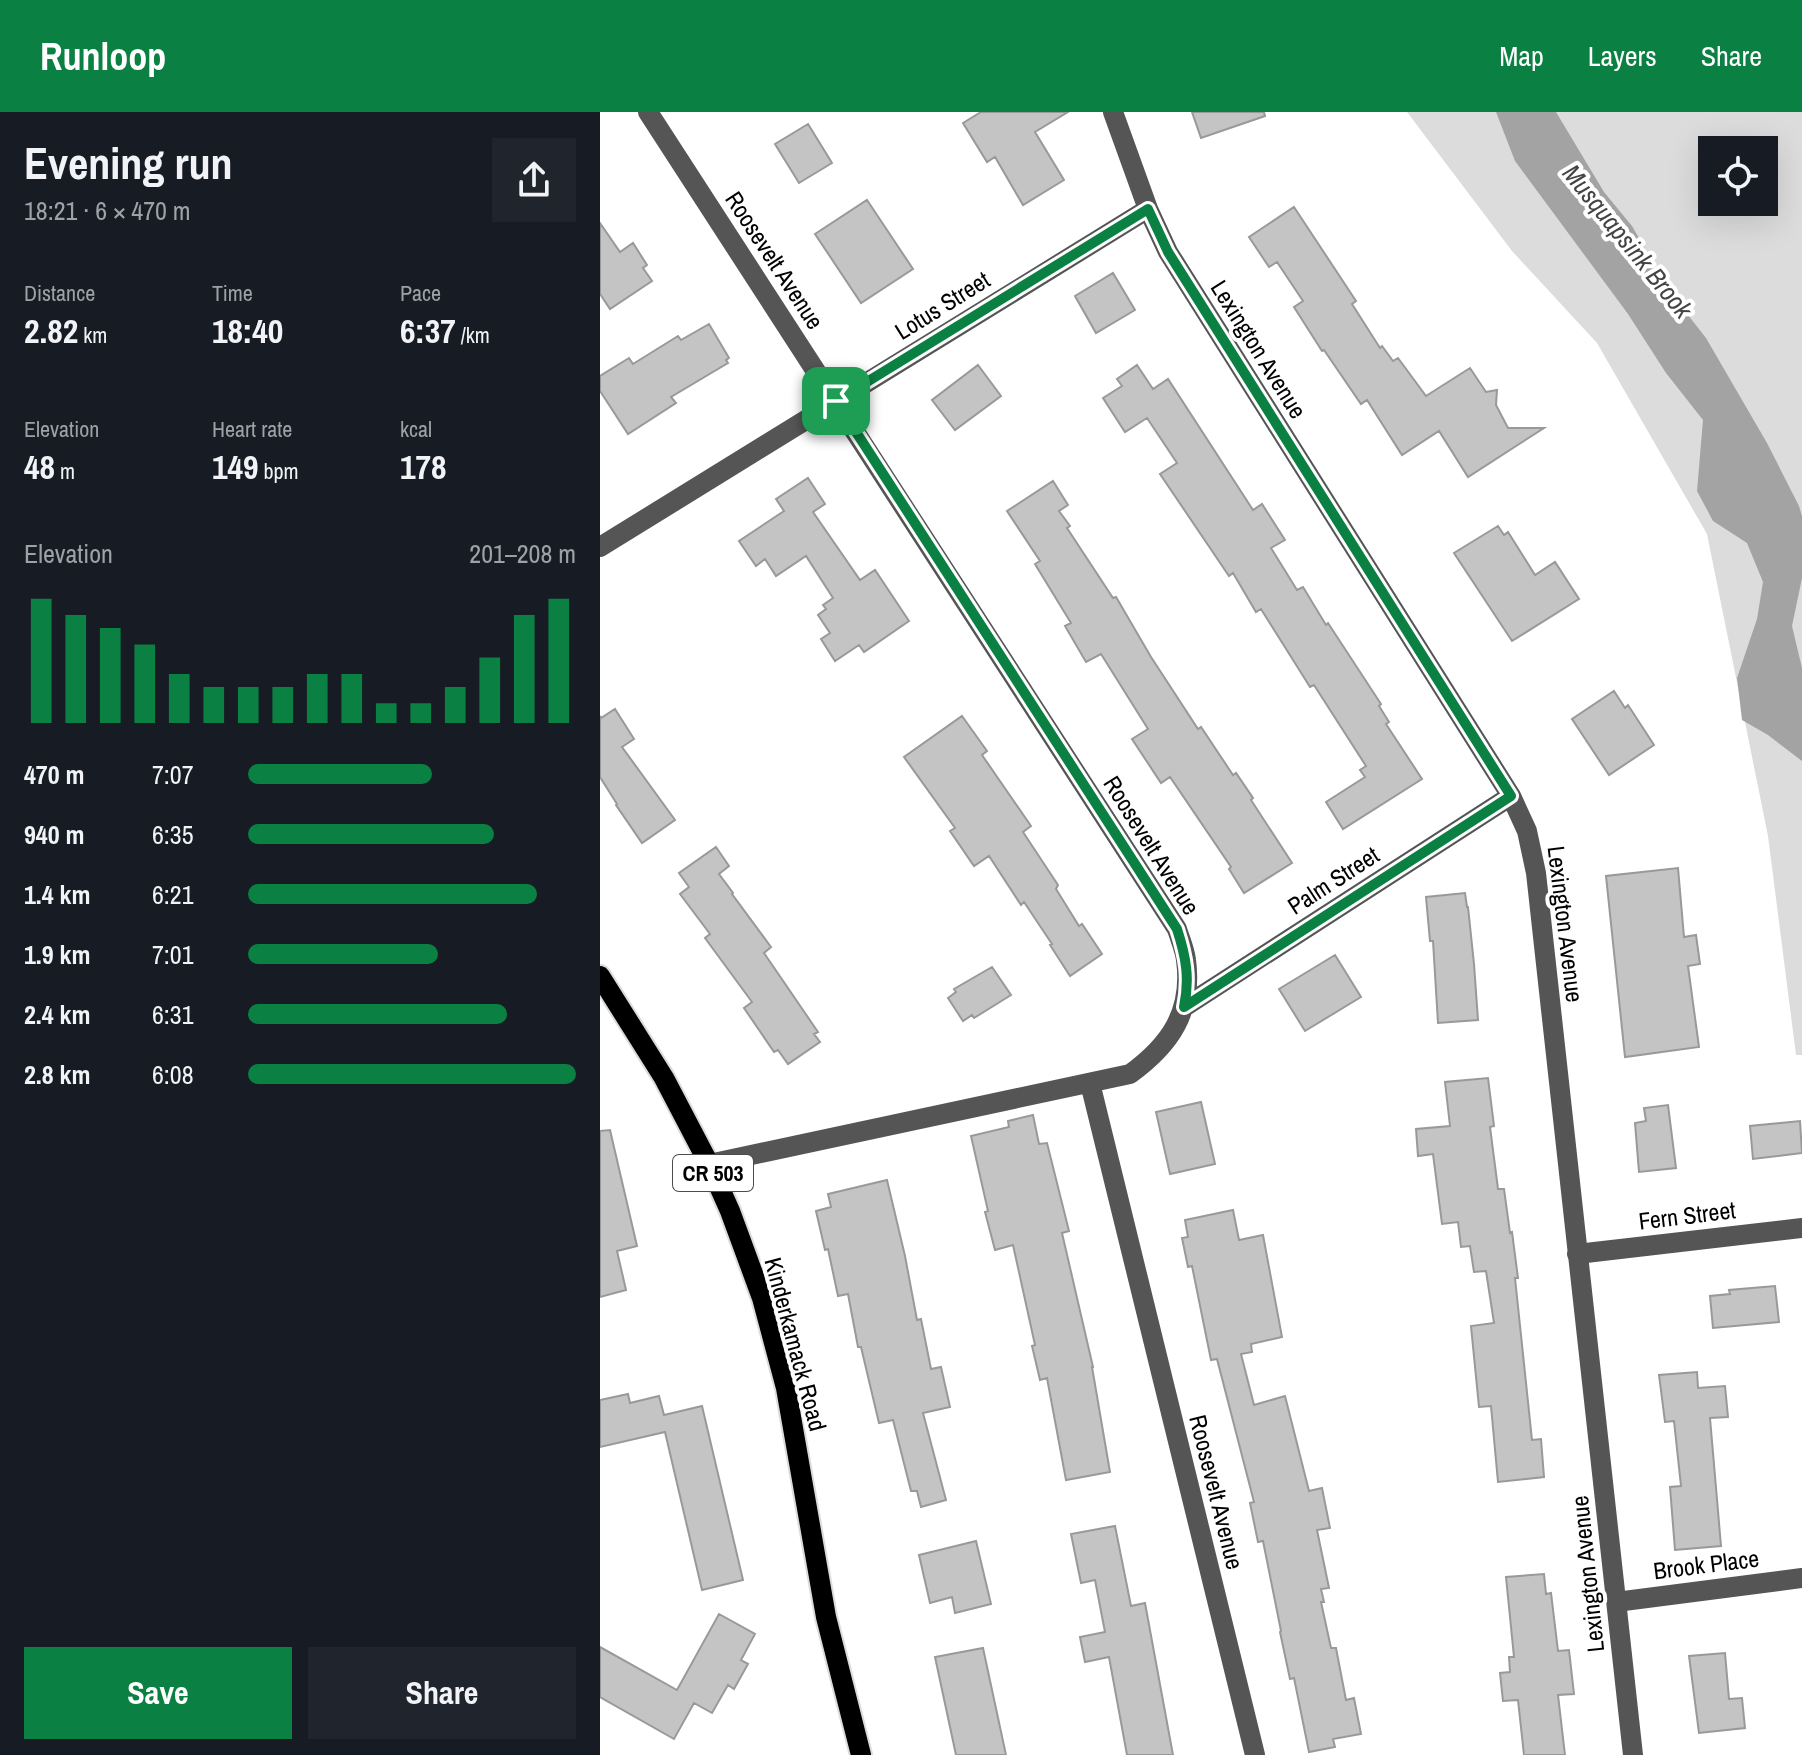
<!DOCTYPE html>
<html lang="en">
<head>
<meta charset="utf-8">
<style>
	body { margin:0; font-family:"Archivo Narrow",sans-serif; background:#20242c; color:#f1f3f6; height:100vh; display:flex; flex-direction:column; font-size:30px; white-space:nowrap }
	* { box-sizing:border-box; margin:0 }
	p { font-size:26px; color:#9ea1a6 }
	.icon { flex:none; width:44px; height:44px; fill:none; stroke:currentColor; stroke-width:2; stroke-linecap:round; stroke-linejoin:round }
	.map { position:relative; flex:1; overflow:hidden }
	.details { display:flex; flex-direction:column; background:#171b24; width:600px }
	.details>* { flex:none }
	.fabs { position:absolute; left:1098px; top:24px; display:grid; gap:16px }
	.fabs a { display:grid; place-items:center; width:80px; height:80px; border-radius:0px; background:#171b24; box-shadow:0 8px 32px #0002; font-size:40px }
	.pin { position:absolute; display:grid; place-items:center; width:68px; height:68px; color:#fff; margin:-34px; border-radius:16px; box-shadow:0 4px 12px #0006 }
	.round { display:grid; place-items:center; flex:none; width:84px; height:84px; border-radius:0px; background:#20242c }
	.headline { display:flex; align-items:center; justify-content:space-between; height:136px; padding:0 24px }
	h1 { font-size:44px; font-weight:700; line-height:60px }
	.figures { display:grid; grid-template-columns:repeat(3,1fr); gap:12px; height:136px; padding:8px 24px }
	.figures div { display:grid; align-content:center }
	.figures b { font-size:34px; font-weight:700 }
	.figures small { font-size:22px; font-weight:400 }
	.figures p { font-size:22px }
	.chart { height:224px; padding:16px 24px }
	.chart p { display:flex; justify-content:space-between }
	.chart svg { width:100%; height:144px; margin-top:8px; stroke:#0b8043; stroke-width:6 }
	.action { display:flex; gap:16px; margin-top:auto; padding:16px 24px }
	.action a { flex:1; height:92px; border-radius:0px; background:#0b8043; color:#fff; font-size:32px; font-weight:700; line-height:92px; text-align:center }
	.action a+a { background:#20242c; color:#f1f3f6 }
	ul { padding:0 24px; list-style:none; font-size:26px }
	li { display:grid; grid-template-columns:128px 96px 1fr; align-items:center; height:60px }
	li i { height:20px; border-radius:10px; background:#0b8043 }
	header { display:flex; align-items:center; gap:48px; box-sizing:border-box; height:112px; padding:0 40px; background:#0b8043; color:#fff }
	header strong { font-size:38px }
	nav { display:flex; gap:44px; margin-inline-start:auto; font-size:28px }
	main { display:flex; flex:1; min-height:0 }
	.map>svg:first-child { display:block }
	.green { fill:#dcdcdc; fill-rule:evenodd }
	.water { fill:#a3a3a3 }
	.building { fill:#c4c4c4; stroke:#999; stroke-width:2 }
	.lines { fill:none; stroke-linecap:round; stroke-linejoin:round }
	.major-casing { stroke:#dbdbdb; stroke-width:24 }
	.minor { stroke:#555; stroke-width:20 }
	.major { stroke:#000; stroke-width:20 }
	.route-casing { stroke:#fff; stroke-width:16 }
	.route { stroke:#0b8043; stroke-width:10 }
	.labels { text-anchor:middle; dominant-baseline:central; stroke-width:8; stroke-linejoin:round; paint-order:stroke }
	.shield { fill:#fff; stroke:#4c4c4c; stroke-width:2 }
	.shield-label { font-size:22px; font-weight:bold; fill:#000 }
	.street-label { font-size:24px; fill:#000; stroke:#fff }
	.water-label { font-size:26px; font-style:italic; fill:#444; stroke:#fff }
</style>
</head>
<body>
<header>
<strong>Runloop</strong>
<nav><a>Map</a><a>Layers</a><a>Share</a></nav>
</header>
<main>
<section class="details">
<div class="headline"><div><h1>Evening run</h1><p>18:21 · 6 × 470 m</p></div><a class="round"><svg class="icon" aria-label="share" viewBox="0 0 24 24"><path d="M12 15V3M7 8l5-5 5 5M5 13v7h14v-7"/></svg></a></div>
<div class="figures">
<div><p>Distance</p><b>2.82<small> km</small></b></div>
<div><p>Time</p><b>18:40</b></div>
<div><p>Pace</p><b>6:37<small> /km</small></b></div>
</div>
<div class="figures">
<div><p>Elevation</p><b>48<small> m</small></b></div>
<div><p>Heart rate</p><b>149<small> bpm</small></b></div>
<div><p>kcal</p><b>178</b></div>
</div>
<div class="chart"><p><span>Elevation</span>201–208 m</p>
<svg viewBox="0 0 160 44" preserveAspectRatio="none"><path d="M5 44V6M15 44V11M25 44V15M35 44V20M45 44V29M55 44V33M65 44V33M75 44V33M85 44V29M95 44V29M105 44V38M115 44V38M125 44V33M135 44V24M145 44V11M155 44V6"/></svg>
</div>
<ul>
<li><b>470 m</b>7:07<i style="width:56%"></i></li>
<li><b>940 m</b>6:35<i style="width:75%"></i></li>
<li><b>1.4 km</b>6:21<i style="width:88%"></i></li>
<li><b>1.9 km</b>7:01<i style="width:58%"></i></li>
<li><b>2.4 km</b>6:31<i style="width:79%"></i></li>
<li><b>2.8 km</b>6:08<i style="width:100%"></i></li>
</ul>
<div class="action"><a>Save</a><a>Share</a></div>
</section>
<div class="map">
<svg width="1202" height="1643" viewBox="0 0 1202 1643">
	<rect width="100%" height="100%" fill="#fff"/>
	<path class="green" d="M807,0H1202V943H1196L1168,724L1107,422L997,231L912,139ZM1112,38H1164V90H1112Z"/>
	<path class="water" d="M896,0H956L1004,80L1032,114L1070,180L1106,226L1167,331L1199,394L1202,404V466L1192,514L1202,556V649L1168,623L1142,608L1137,566L1157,507L1163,470L1147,431L1113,409L1097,379L1103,308L1066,261L1028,202L915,49Z"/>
	<path class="building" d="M381,0H468L435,20L464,68L423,93L395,45L387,50L363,11Z
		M592,0H664L665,4L601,26Z
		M208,12L232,51L199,71L175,32Z
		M267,88L313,157L261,191L215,122Z
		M694,95L756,189L752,192L780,236L782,234L793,249L798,246L826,284L870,256L886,280L897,278L896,293L908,316H944L868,365L839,319L802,343L767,288L761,292L724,238L722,239L694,195L703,189L677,150L669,155L649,125Z
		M0,111L20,140L33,131L47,153L43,156L52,169L10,197L0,182Z
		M513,161L535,198L496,221L475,184Z
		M109,212L129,246L126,248L128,251L71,285L76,291L28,322L0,279V264L29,246L33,252L78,224L81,228Z
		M378,253L401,284L355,318L332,288Z
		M537,253L553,277L568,267L653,398L662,392L685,428L671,436L697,478L703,475L726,513L728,511L781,592L779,594L789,610L786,612L822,667L743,717L726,690L765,665L760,658L766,654L714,573L710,575L661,497L656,500L633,461L629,464L560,362L577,351L547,306L525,320L503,286L522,274L517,267Z
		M208,366L225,392L213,400L260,468L275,458L309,509L264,540L259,533L235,549L221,527L230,521L218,503L226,497L223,493L233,486L206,444L176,464L165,447L156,454L139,429L184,399L176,387Z
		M453,369L468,393L459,399L470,414L467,416L513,486L516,485L551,545L598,617L601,615L633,663L636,661L653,686L651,688L692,751L644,781L629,757L631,755L570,665L561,671L532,627L548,617L501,542L486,550L465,514L471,511L435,452L440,449L407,399Z
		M898,414L904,423L908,420L935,463L955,450L979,487L912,529L854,441Z
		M1014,579L1025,596L1028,593L1054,633L1009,663L972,607Z
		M15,597L34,627L22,635L75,708L42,731L16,693L17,692L0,665V604L1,606Z
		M362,604L387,639L382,643L431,714L423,720L458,773L456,777L479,814L482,812L502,842L470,864L450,833L452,832L424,790L421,793L389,744L374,754L350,719L355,716L304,645Z
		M116,735L129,754L119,762L133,781L132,782L171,835L164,841L218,920L214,922L220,930L188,952L178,938L174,940L144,896L152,890L105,826L110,822L80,782L89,775L79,761Z
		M1078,756L1084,825L1096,823L1100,852L1088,854L1099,935L1025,945L1006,764Z
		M865,781L867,795H868L874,852L878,908L838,911L833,829H830L826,785Z
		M735,843L761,885L705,919L679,877Z
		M392,855L411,883L374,906L372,903L363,909L348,886L356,880L354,877Z
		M888,966L894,1014L890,1015L898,1077H904L910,1121L912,1120L918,1166H915L932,1328L941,1327L944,1365L898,1370L891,1294L879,1295L871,1214L894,1211L886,1159L874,1160L870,1134L861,1135L858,1110L842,1112L833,1042L818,1044L816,1017L850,1014L845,970Z
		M601,990L615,1052L570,1062L556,1000Z
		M1068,993L1076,1056L1039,1060L1035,1011L1046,1009L1044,996Z
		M433,1003L439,1032L447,1031L469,1119L462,1121L493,1255H492L510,1360L466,1368L447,1266L440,1268L432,1234L435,1233L413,1133L395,1138L385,1100L388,1099L371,1024L409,1015L408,1009Z
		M1200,1009L1202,1041L1153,1047L1150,1014Z
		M10,1018L37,1134L17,1139L26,1178L0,1185V1019Z
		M287,1068L305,1144L317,1208L321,1207L331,1257L341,1255L350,1295L323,1301L346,1388L321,1395L317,1379H311L293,1308L279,1311L261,1235H258L248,1182L238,1184L228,1137L225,1138L216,1099L231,1095L228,1082Z
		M633,1098L639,1128L663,1123L682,1225L651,1232L652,1240L641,1242L654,1293L685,1284L709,1379L722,1376L730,1416L717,1418L729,1476L721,1477L724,1490H721L731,1536H736L746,1588L754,1586L761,1622L733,1627L735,1635L709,1640L694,1566L690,1567L680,1520L681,1519L663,1429L658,1430L650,1391L654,1390L617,1247L611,1248L592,1154L588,1155L582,1126L588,1125L585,1108Z
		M1175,1174L1179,1210L1113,1216L1110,1184L1130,1182L1129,1178Z
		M1097,1260L1098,1276L1125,1274L1128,1305L1110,1306L1121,1434L1075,1438L1070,1375L1081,1374L1074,1309L1065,1310L1059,1263Z
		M28,1282L30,1291L59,1284L64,1303L102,1294L143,1468L102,1478L65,1320L0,1335V1288Z
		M515,1414L531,1494L545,1491L573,1643H527L509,1545L485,1550L480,1525L505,1520L495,1468L481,1471L471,1422Z
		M376,1429L391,1492L355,1501L352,1485L330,1491L319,1443Z
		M944,1462L946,1482L951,1481L958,1539L969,1538L974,1582L958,1583L965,1643H924L918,1588L903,1589L900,1561L910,1560L909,1545H914L906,1465Z
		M119,1502L155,1522L141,1548L148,1552L134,1577L128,1573L112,1601L94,1591L74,1627L0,1585V1535L77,1578Z
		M383,1536L406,1643H356L335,1545Z
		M1125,1541L1129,1587L1142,1586L1145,1616L1099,1621L1089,1544Z"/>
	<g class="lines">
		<defs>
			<path id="major" d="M0,864L64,966L109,1052L130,1099L162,1186L186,1276L226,1505L261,1643"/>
		</defs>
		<use href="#major" class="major-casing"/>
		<path class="minor" d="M48,0L577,817C580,827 585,838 586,848C593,900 570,933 530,962L109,1052
			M513,0L548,97L568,140L911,684L927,719L936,761L1033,1643
			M0,435L548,97
			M584,895L911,684
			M490,971L655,1643
			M977,1142L1202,1116
			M1016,1490L1202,1466"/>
		<use href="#major" class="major"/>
	</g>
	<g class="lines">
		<defs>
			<path id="route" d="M548,97L568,140L911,684L584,895C590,866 586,845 577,817L236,289Z"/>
		</defs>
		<use href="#route" class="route-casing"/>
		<use href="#route" class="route"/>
	</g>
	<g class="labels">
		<rect class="shield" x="73" y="1043" width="80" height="36" rx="6"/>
		<g class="shield-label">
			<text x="113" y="1061">CR 503</text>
		</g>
		<g class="street-label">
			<text transform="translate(175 148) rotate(57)">Roosevelt Avenue</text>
			<text transform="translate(342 193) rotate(-32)">Lotus Street</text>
			<text transform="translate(659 237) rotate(58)">Lexington Avenue</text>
			<text transform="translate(552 733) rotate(58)">Roosevelt Avenue</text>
			<text transform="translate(733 768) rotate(-33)">Palm Street</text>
			<text transform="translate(966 812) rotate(83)">Lexington Avenue</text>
			<text transform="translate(1087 1103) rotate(-7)">Fern Street</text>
			<text transform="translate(196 1232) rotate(75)">Kinderkamack Road</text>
			<text transform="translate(617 1380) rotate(76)">Roosevelt Avenue</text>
			<text transform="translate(1106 1452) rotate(-7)">Brook Place</text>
			<text transform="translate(987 1462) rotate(-96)">Lexington Avenue</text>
		</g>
		<g class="water-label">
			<text transform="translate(1028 129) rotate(51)">Musquapsink Brook</text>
		</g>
	</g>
</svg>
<div class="fabs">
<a><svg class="icon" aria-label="locate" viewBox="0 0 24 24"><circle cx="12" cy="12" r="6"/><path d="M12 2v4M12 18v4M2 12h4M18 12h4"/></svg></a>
</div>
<div class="pin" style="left:236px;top:289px;background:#1e9e55"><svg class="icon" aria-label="arrive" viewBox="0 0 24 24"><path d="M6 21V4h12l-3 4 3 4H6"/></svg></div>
</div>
</main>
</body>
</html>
